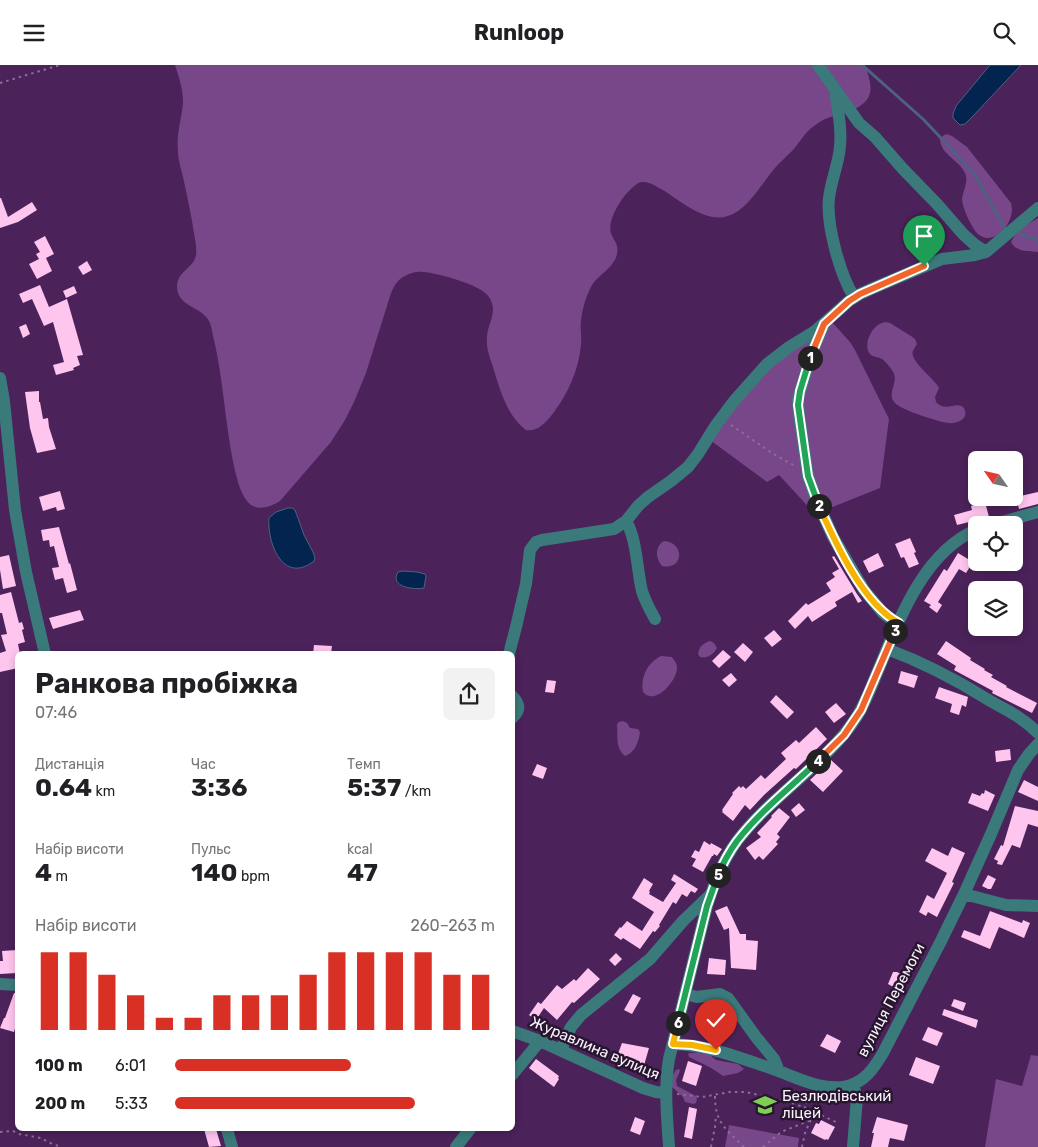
<!DOCTYPE html>
<html lang="uk">
<head>
<meta charset="utf-8">
<style>
	body { margin:0; font-family:Rubik,sans-serif; background:#f2f2f2; color:#202124; height:100vh; display:flex; flex-direction:column; font-size:19px; white-space:nowrap }
	* { box-sizing:border-box; margin:0 }
	p { font-size:16px; color:#757577 }
	.icon { flex:none; width:28px; height:28px; fill:none; stroke:currentColor; stroke-width:2; stroke-linecap:round; stroke-linejoin:round }
	.map { position:relative; flex:1; overflow:hidden }
	.panel { position:absolute; left:15px; top:586px; width:500px; height:480px; display:flex; flex-direction:column; background:#fff; border-radius:8px; box-shadow:0 2px 8px #0003 }
	.panel>* { flex:none }
	.needle { width:32px; rotate:304deg }
	.tools { position:absolute; left:968px; top:386px; display:grid; gap:10px }
	.tools a { display:grid; place-items:center; width:55px; height:55px; border-radius:8px; background:#fff; box-shadow:0 2px 8px #0003; font-size:25px }
	.pin { position:absolute; display:grid; place-items:center; width:42px; height:42px; color:#fff; margin:-51px -21px; border-radius:50% 50% 50% 0; rotate:-45deg; box-shadow:0 0 5px #0007 }
	.pin .icon { rotate:45deg }
	.km { position:absolute; width:25px; height:25px; margin:-12px; border-radius:50%; background:#222; color:#fff; font-size:14px; line-height:25px; text-align:center }
	.round { display:grid; place-items:center; flex:none; width:52px; height:52px; border-radius:8px; background:#f2f2f2 }
	.head { display:flex; align-items:center; justify-content:space-between; height:85px; padding:0 20px }
	h1 { font-size:28px; font-weight:700; line-height:38px }
	.metrics { display:grid; grid-template-columns:repeat(3,1fr); gap:8px; height:85px; padding:5px 20px }
	.metrics div { display:grid; align-content:center }
	.metrics b { font-size:25px; font-weight:700 }
	.metrics small { font-size:14px; font-weight:400 }
	.metrics p { font-size:14px }
	.chart { height:140px; padding:10px 20px }
	.chart p { display:flex; justify-content:space-between }
	.chart svg { width:100%; height:90px; margin-top:5px; stroke:#d93025; stroke-width:6 }
	ul { padding:0 20px; list-style:none; font-size:16px }
	li { display:grid; grid-template-columns:80px 60px 1fr; align-items:center; height:38px }
	li i { height:12px; border-radius:6px; background:#d93025 }
	header { display:flex; justify-content:space-between; align-items:center; height:65px; padding:0 20px; background:#fff; font-size:22px; font-weight:700 }
	.map>svg:first-child { display:block }
	.green { fill:#774789 }
	.water { fill:#02244e; stroke:#4d6283 }
	.lines { fill:none; stroke-linecap:round; stroke-linejoin:round }
	.stream { stroke:#4d6283; stroke-width:3 }
	.building { fill:#fec5ef }
	.path { stroke:#8b6d96; stroke-width:2; stroke-dasharray:2.5 4; stroke-linecap:butt }
	.minor { stroke:#3b7a7b; stroke-width:12 }
	.split-1-casing { stroke:#fff; stroke-width:10 }
	.split-2-casing { stroke:#fff; stroke-width:10 }
	.split-3-casing { stroke:#fff; stroke-width:10 }
	.split-4-casing { stroke:#fff; stroke-width:10 }
	.split-5-casing { stroke:#fff; stroke-width:10 }
	.split-6-casing { stroke:#fff; stroke-width:10 }
	.split-7-casing { stroke:#fff; stroke-width:10 }
	.split-1 { stroke:#f0652b; stroke-width:6 }
	.split-2 { stroke:#22a559; stroke-width:6 }
	.split-3 { stroke:#f5b400; stroke-width:6 }
	.split-4 { stroke:#f0652b; stroke-width:6 }
	.split-5 { stroke:#22a559; stroke-width:6 }
	.split-6 { stroke:#22a559; stroke-width:6 }
	.split-7 { stroke:#f5b400; stroke-width:6 }
	.labels { text-anchor:middle; dominant-baseline:central; stroke-width:5; stroke-linejoin:round; paint-order:stroke }
	.street-label { font-size:15px; fill:#fbf1ff; stroke:#27162e }
	.poi-label { font-size:15px; fill:#fbf1ff; stroke:#27162e; text-anchor:start }
</style>
</head>
<body>
<header><svg class="icon" aria-label="menu" viewBox="0 0 24 24"><path d="M4 6h16M4 12h16M4 18h16"/></svg>Runloop<svg class="icon" aria-label="search" viewBox="0 0 24 24"><circle cx="10" cy="10" r="6"/><path d="M15 15l6 6"/></svg></header>
<div class="map">
<svg width="1038" height="1082" viewBox="0 0 1038 1082">
	<rect width="100%" height="100%" fill="#4b225a"/>
	<path class="green" d="M175,0H865C868,10 874,23 868,33C859,47 840,48 825,54C819,57 812,62 807,67C802,73 798,79 793,85C787,91 780,97 774,104C761,120 745,149 724,152C703,156 679,135 663,125C657,122 649,116 642,117C638,117 633,122 630,125C621,133 607,156 611,168C614,177 619,178 617,189C614,204 596,210 590,224C585,234 582,245 581,256C580,264 582,272 581,279C579,305 567,331 551,351C544,359 537,367 526,365C507,351 500,325 493,302C490,293 486,283 487,273C487,258 499,248 489,232C482,220 438,208 423,207C417,206 410,208 405,211C398,214 394,221 391,228L366,308L354,337L345,355L331,377L280,436C272,441 260,446 251,440C245,435 240,425 238,417C225,370 225,319 213,271C212,265 211,258 207,253C198,241 178,241 177,222C177,206 194,203 196,190C197,183 195,175 194,168C191,149 187,130 183,112C181,103 178,95 178,86C176,69 182,53 183,37C183,24 179,12 175,0Z
		M947,69L952,71L967,82L1011,138C1017,156 994,183 978,169C972,164 962,142 962,134C963,126 969,116 965,108C959,95 940,89 940,74L944,70Z
		M1038,153V187C1028,186 1016,187 1011,177C1015,167 1028,159 1038,153Z
		M831,256L850,277L855,285L889,354L880,423L815,449L779,410L767,417L710,375L755,315Z
		M886,257L890,258L911,271L915,274L917,279C916,281 914,283 913,286C909,296 935,314 939,323L935,332L936,337C946,348 957,335 964,343C965,345 966,348 965,351C963,356 954,359 949,358C939,357 901,345 895,338C886,329 898,319 894,309C892,304 886,297 882,294C878,292 874,292 871,290C865,285 867,274 871,268C874,262 879,258 886,257Z
		M664,476C685,477 684,506 662,501C655,493 655,481 664,476Z
		M710,576L714,578L717,583C714,589 707,594 700,592L698,589C699,582 703,578 710,576Z
		M661,591L672,592C674,595 677,598 677,602C678,613 661,634 649,631C646,630 645,629 643,627C640,612 648,597 661,591Z
		M623,656L627,658L630,663L638,664L640,667C639,676 635,688 625,691C615,683 618,671 617,659L619,657Z
		M690,988H699L709,989L716,995L738,999L744,1004L738,1008L723,1011C713,1003 701,998 689,992L688,989Z
		M1031,990L1038,991V1082H985L996,1014L1022,1021Z
		M679,1004L680,1006L676,1015L677,1021L696,1031L697,1034L696,1038L693,1039L685,1037L683,1032L672,1022C671,1016 672,1010 676,1005Z
		M729,1060L799,1073L798,1082H725Z"/>
	<path class="water" d="M990,0H1021L973,51L965,59L960,60L953,53V49L956,41Z
		M288,443H292L295,445L304,470L313,487L315,493L314,496C283,520 267,478 269,453L276,447Z
		M402,506L417,507L425,509L426,511L424,523C414,525 389,522 398,507Z"/>
	<g class="lines">
		<path class="stream" d="M862,0L923,54L974,108L1005,164
			M1020,169L1038,175"/>
	</g>
	<path class="building" d="M0,133H1L8,152L32,137L37,145L18,157L0,163Z
		M45,171L54,189L46,193L52,206L37,214L29,199L39,194L36,189L40,187L34,177Z
		M87,196L92,205L83,210L78,202Z
		M40,220L49,242L67,234L83,290L77,291L80,300L73,303L74,305L56,310L53,300L64,297L53,257L44,261L32,234L23,238L19,229Z
		M74,221L77,228L66,233L63,226Z
		M26,259L30,269L23,273L19,262Z
		M39,326V337H40L43,354L48,353L49,362L56,384L37,388L30,363L25,327Z
		M60,426L65,444L57,446L56,442L43,446L39,432Z
		M1038,427V439L1019,444L1016,432Z
		M985,437L989,452L957,460L954,450L972,445L971,441Z
		M59,462L69,499L70,498L77,525L67,528L63,513L55,515L52,503L59,502L54,481L50,482L49,475L43,476L41,465Z
		M910,473L916,487L914,488L919,499L909,503L904,492L901,493L895,479Z
		M878,488L884,501L869,508L863,496Z
		M958,488L973,497L966,508L959,504L938,537L942,540L937,548L929,542L931,540L924,536L944,504L947,506Z
		M9,490L16,521L3,524L0,505V492Z
		M834,491L857,529L862,536L858,538L852,527L835,537L837,541L812,557L808,551L795,564L788,556L806,538L808,540L831,526L826,518L835,512L832,508L839,504L832,492Z
		M11,527L19,558L22,557L24,564L22,565L25,577L18,579L20,589H18V603L0,607V588L6,586L1,570L7,569L2,548H0V530Z
		M80,545L84,555L53,564L49,553Z
		M774,565L782,574L772,582L764,573Z
		M946,576L971,593L970,595L985,604L984,605L993,610L991,612L1007,621L1006,622L1037,638L1032,648L992,628L993,626L954,605L956,601L937,589Z
		M743,578L753,587L745,597L734,587Z
		M314,580L332,581L331,589H313Z
		M723,585L731,592L719,603L712,596Z
		M901,606L918,611L914,623L898,618Z
		M731,608L737,615L729,622L722,615Z
		M547,615L556,616L554,628L545,627Z
		M939,622L968,632L966,642L962,640L959,650L950,647L952,639L935,633Z
		M776,630L794,647L787,654L770,637Z
		M836,638L846,649L834,658L825,647Z
		M816,662L827,674L796,704L794,703L764,730L750,745L745,740L733,756L722,747L723,746L722,745L733,729L732,728L739,721L741,723L743,721L746,724L761,710L765,714L786,694L781,688L796,675L799,678Z
		M1010,684L1011,695L996,697L995,686Z
		M831,695L843,706L823,727L810,715Z
		M537,699L547,703L543,714L532,710Z
		M1024,715L1038,722V736L1018,727Z
		M985,725L995,730L988,746L968,738L972,728L980,731L982,728L984,729Z
		M799,738L805,745L796,752L791,745Z
		M1015,741L1038,746V762L1028,759L1020,783L1012,780L1002,800L997,799L998,796L994,794L1001,780L1003,781Z
		M779,743L790,752L777,769L780,772L776,777L778,779L763,795L759,791L755,795L746,783L761,772L757,768L772,752L771,751Z
		M704,776L710,780L711,778L722,784L717,791L714,789L713,791H712L703,807L692,801L696,794L691,792L695,785L699,787Z
		M952,782L965,788L952,817L954,818L937,852L928,847L926,851L919,847L927,830L934,834L947,808L925,796L932,783L948,791Z
		M674,809L698,824L695,828L691,826L687,832L682,829L676,839L673,837L659,860L660,861L655,867L653,866L640,884L623,873L621,875L614,870L620,862L621,863L627,856L642,866L654,847L632,833L644,813L653,819L649,826L650,827L649,829L663,837L676,818L671,815Z
		M988,810L996,814L991,824H988L982,821Z
		M727,841L740,869H746V875L758,876L756,905L731,903L729,863L724,865L715,846Z
		M990,846L1022,858L1023,855L1030,858L1024,873L999,862L990,884L961,872L964,865L980,871Z
		M17,885V908L0,909V896H3L2,886Z
		M616,888L622,894L615,901L609,895Z
		M709,893L726,895L725,910L707,909Z
		M588,903L600,914L574,938L572,937L557,955L544,943L536,955L529,950L538,937L541,939L557,920L562,924L574,914L576,916Z
		M893,907H897L906,912L899,925L888,919Z
		M14,928H18V954L14,967L0,963L4,953H5Z
		M633,929L641,933L632,949L624,945Z
		M954,934L966,938L963,946L951,941Z
		M944,944L978,955L976,963L942,950Z
		M928,962L943,968L937,981L922,975Z
		M827,969L841,976L835,988L820,981Z
		M622,978L649,983L643,1004L615,997Z
		M916,992L940,1001L933,1019L909,1010Z
		M536,994L559,1011L558,1013L559,1014L554,1022L529,1003Z
		M688,996L702,1001L696,1021L682,1016Z
		M689,1042L697,1044L692,1074L684,1072Z
		M635,1052L645,1056L640,1070L630,1066Z
		M877,1052L908,1060L904,1076L890,1073L888,1082H871L874,1068H872Z
		M821,1055L835,1062L828,1075L826,1074L825,1075L811,1068L816,1058L819,1059Z
		M204,1064H216L221,1081L209,1082Z"/>
	<g class="lines">
		<path class="path" d="M0,18L60,0
			M731,360L772,388L795,401
			M677,1029L702,1032L730,1027H746L775,1034L804,1042
			M809,1030L804,1042L836,1057
			M715,1031C715,1058 726,1064 744,1082
			M0,1067L13,1066L19,1069L41,1073L52,1079L62,1082
			M711,1082L715,1062L716,1050
			M763,1082L781,1067L811,1055
			M802,1082L805,1068L814,1047"/>
		<path class="minor" d="M818,0L859,58L875,72L903,104L937,139L963,169L974,179L986,187
			M836,31C838,48 842,63 840,81C839,98 831,115 829,133C826,159 840,210 854,232
			M823,262L812,287L798,334L799,350L808,411L814,429L833,472L864,525L883,548L891,554L899,558
			M0,313L4,336L15,445L26,507L45,589
			M626,456C637,474 637,506 642,526C645,536 650,545 655,554
			M991,460L1038,447
			M887,584C922,597 955,614 987,634C1007,646 1021,651 1038,668
			M509,589L516,562L526,519L530,485L536,477L542,475L614,464L626,456L638,441L648,432L671,416L688,402L698,389L716,360L734,336L767,299L789,282L815,266L849,236L860,229L871,224L942,194L975,190L986,187L1038,143
			M512,631C520,639 521,645 512,653
			M964,829L1006,840L1038,841
			M0,919L18,920
			M685,929L697,932L720,929L728,933L756,972L774,994L777,1001L776,1005
			M512,966L540,976L643,1023L656,1027L665,1028
			M673,979C708,980 740,993 773,1004C796,1012 823,1027 847,1021C865,1017 874,1003 883,988L940,878L964,829L991,769L1018,705L1029,689L1038,679
			M561,985L571,962L581,950L650,894L683,856L710,830
			M512,1010L540,976
			M227,1064L232,1082
			M456,1082L470,1064
			M669,1082C667,1051 664,1024 669,994L707,841C714,818 723,795 737,776C771,731 826,699 856,653C865,639 871,623 877,608C898,558 922,488 976,465
			M853,1082L857,1033L853,1019"/>
	</g>
	<g class="lines">
		<defs>
			<path id="split-1" d="M810,293L824,259L849,236L860,229L924,201"/>
			<path id="split-2" d="M810,293L800,326L798,340L808,411L819,441"/>
			<path id="split-3" d="M819,441C835,477 863,539 899,558L895,566"/>
			<path id="split-4" d="M818,696L844,670L861,645L895,566"/>
			<path id="split-5" d="M718,810C723,798 729,787 737,776C760,746 791,722 818,696"/>
			<path id="split-6" d="M678,958L707,841L718,810"/>
			<path id="split-7" d="M678,958L673,979L692,980L716,985"/>
		</defs>
		<use href="#split-1" class="split-1-casing"/>
		<use href="#split-2" class="split-2-casing"/>
		<use href="#split-3" class="split-3-casing"/>
		<use href="#split-4" class="split-4-casing"/>
		<use href="#split-5" class="split-5-casing"/>
		<use href="#split-6" class="split-6-casing"/>
		<use href="#split-7" class="split-7-casing"/>
		<use href="#split-1" class="split-1"/>
		<use href="#split-2" class="split-2"/>
		<use href="#split-3" class="split-3"/>
		<use href="#split-4" class="split-4"/>
		<use href="#split-5" class="split-5"/>
		<use href="#split-6" class="split-6"/>
		<use href="#split-7" class="split-7"/>
	</g>
	<defs>
		<symbol id="school-bare" viewBox="-9 -9 18 18"><path d="M0-5L7-2L0 1L-7-2ZM-4 1L0 2.5L4 1V4Q0 6-4 4Z" fill="#7fd052" stroke="#27162e" stroke-width="2.5" paint-order="stroke"/></symbol>
	</defs>
	<g fill-rule="evenodd">
		<use href="#school-bare" x="749" y="1024" width="32" height="32"/>
	</g>
	<g class="labels">
		<g class="street-label">
			<text transform="translate(891 935) rotate(-62)">вулиця Перемоги</text>
			<text transform="translate(595 983) rotate(23)">Журавлина вулиця</text>
		</g>
		<g class="poi-label">
			<text x="782" y="1031">Безлюдівський<tspan x="782" dy="17">ліцей</tspan></text>
		</g>
	</g>
</svg>
<div class="tools">
<a><svg class="needle" viewBox="-14 -14 28 28"><path d="M0-13l5 13h-10z" fill="#e53935"/><path d="M0 13l5-13h-10z" fill="#757577"/></svg></a>
<a><svg class="icon" aria-label="locate" viewBox="0 0 24 24"><circle cx="12" cy="12" r="6"/><path d="M12 2v4M12 18v4M2 12h4M18 12h4"/></svg></a>
<a><svg class="icon" aria-label="layers" viewBox="0 0 24 24"><path d="M12 4l9 5-9 5-9-5zM3 14l9 5 9-5"/></svg></a>
</div>
<div class="pin" style="left:924px;top:201px;background:#1e9e55"><svg class="icon" aria-label="arrive" viewBox="0 0 24 24"><path d="M6 21V4h12l-3 4 3 4H6"/></svg></div>
<div class="pin" style="left:716px;top:985px;background:#d93025"><svg class="icon" aria-label="check" viewBox="0 0 24 24"><path d="M5 12l5 5 9-10"/></svg></div>
<b class="km" style="left:810px;top:293px">1</b>
<b class="km" style="left:819px;top:441px">2</b>
<b class="km" style="left:895px;top:566px">3</b>
<b class="km" style="left:818px;top:696px">4</b>
<b class="km" style="left:718px;top:810px">5</b>
<b class="km" style="left:678px;top:958px">6</b>
<section class="panel">
<div class="head"><div><h1>Ранкова пробіжка</h1><p>07:46</p></div><a class="round"><svg class="icon" aria-label="share" viewBox="0 0 24 24"><path d="M12 15V3M7 8l5-5 5 5M5 13v7h14v-7"/></svg></a></div>
<div class="metrics">
<div><p>Дистанція</p><b>0.64<small> km</small></b></div>
<div><p>Час</p><b>3:36</b></div>
<div><p>Темп</p><b>5:37<small> /km</small></b></div>
</div>
<div class="metrics">
<div><p>Набір висоти</p><b>4<small> m</small></b></div>
<div><p>Пульс</p><b>140<small> bpm</small></b></div>
<div><p>kcal</p><b>47</b></div>
</div>
<div class="chart"><p><span>Набір висоти</span>260–263 m</p>
<svg viewBox="0 0 160 44" preserveAspectRatio="none"><path d="M5 44V6M15 44V6M25 44V17M35 44V27M45 44V38M55 44V38M65 44V27M75 44V27M85 44V27M95 44V17M105 44V6M115 44V6M125 44V6M135 44V6M145 44V17M155 44V17"/></svg>
</div>
<ul>
<li><b>100 m</b>6:01<i style="width:55%"></i></li>
<li><b>200 m</b>5:33<i style="width:75%"></i></li>
</ul>
</section>
</div>
</body>
</html>
